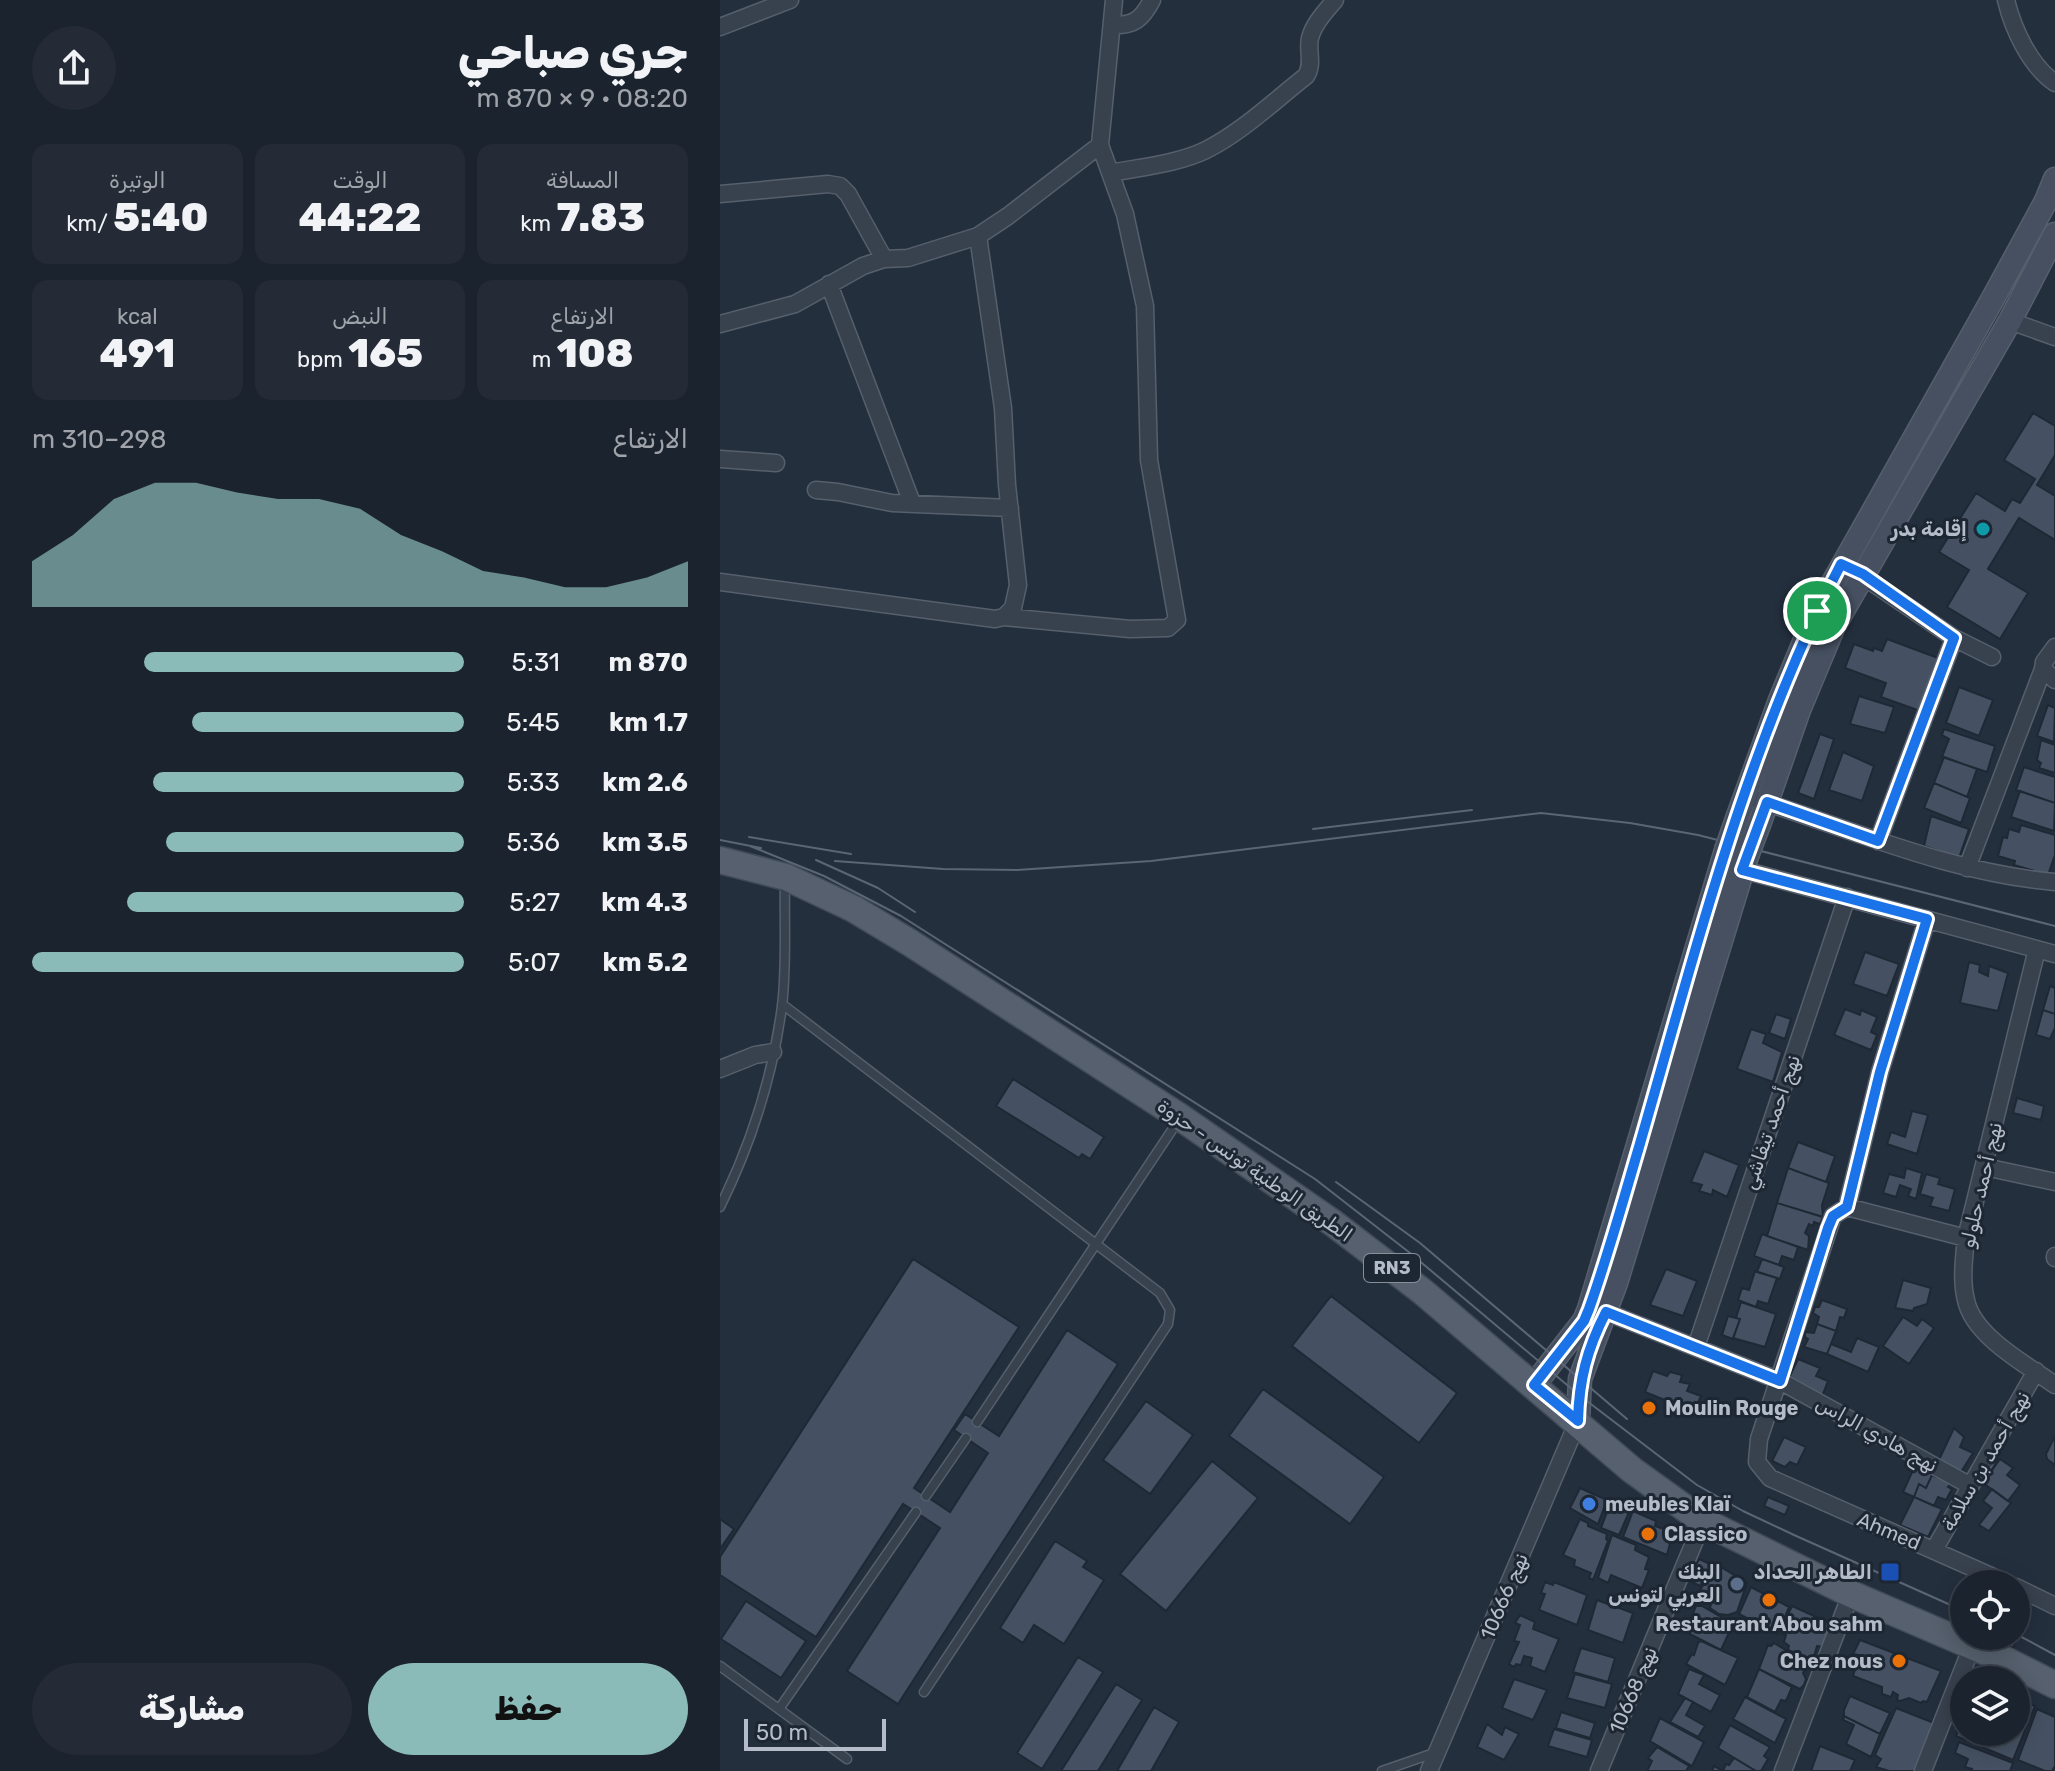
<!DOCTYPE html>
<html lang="ar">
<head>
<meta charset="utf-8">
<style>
	body { margin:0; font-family:Rubik,Vazirmatn,sans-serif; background:#242b36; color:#f1f3f6; direction:rtl; height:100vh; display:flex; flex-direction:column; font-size:30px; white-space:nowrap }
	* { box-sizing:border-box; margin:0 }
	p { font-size:26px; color:#a0a4aa }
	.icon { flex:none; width:44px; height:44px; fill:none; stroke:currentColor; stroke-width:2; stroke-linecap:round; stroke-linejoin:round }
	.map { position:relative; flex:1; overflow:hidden; direction:ltr }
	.drawer { display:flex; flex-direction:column; background:#1b232e; width:720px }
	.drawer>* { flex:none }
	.buttons { position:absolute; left:1230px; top:1570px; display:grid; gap:16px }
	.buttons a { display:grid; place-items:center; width:80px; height:80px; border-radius:50%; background:#1b232e; box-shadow:0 4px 20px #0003,0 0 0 2px #39404a; font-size:40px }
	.scale { position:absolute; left:24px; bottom:20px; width:142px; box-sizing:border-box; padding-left:8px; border:4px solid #b4bcc9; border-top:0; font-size:22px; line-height:28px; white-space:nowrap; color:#b4bcc9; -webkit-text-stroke:6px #1d2633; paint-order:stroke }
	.pin { position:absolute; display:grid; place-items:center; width:68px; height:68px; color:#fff; margin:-34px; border:4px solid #fff; border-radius:50%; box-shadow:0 2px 8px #0007 }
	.round { display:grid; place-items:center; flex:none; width:84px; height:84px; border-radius:42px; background:#242b36 }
	.headline { display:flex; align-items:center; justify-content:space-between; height:136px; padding:0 32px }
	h1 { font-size:44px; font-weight:800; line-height:60px }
	.stats { display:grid; grid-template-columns:repeat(3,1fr); gap:12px; height:136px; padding:8px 32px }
	.stats div { display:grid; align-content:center; border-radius:16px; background:#242b36; text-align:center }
	.stats b { font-size:40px; font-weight:800 }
	.stats small { font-size:22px; font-weight:400 }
	.stats p { font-size:22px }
	.chart { height:224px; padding:16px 32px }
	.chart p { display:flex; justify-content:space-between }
	.chart svg { width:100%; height:144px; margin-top:8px; fill:#8bbbb9; opacity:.7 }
	.button { display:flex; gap:16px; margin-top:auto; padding:16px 32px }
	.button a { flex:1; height:92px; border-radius:48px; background:#8bbbb9; color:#111; font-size:32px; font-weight:800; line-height:92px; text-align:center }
	.button a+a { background:#242b36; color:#f1f3f6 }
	ul { padding:0 32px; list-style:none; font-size:26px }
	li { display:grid; grid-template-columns:128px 96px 1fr; align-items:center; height:60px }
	li i { height:20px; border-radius:10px; background:#8bbbb9 }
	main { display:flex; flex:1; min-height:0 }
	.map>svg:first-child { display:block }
	.building { fill:#455162; stroke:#1f2835; stroke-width:2 }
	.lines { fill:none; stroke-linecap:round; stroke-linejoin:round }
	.lane-casing { stroke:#565f6c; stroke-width:11 }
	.street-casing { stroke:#565f6c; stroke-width:19 }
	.secondary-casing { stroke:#565f6c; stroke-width:25 }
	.primary-casing { stroke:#414a57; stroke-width:29 }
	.lane { stroke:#38414e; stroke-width:8 }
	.street { stroke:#38414e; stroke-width:16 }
	.secondary { stroke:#465061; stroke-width:22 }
	.primary { stroke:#56606e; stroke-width:26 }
	.tram { stroke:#5a6575; stroke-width:2 }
	.secondary-bridge-casing { stroke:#565f6c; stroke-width:25; stroke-linecap:butt }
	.secondary-bridge { stroke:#465061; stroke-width:22 }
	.route-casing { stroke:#fff; stroke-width:16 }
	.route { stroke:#1a73e8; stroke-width:10 }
	.culture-dot { fill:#0f9aa8; stroke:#1d2633; stroke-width:3 }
	.food-dot { fill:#e8710a; stroke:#1d2633; stroke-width:3 }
	.shop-dot { fill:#3f7fe0; stroke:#1d2633; stroke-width:3 }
	.transit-dot { fill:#1a4fb4; stroke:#1d2633; stroke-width:3 }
	.service-dot { fill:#5c6f8a; stroke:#1d2633; stroke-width:3 }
	.labels { text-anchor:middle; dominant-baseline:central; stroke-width:6; stroke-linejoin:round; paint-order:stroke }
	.shield { fill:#1d2633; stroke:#878f9c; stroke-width:2 }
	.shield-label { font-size:18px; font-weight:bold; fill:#b4bcc9 }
	.poi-label { font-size:20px; font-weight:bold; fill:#b4bcc9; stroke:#1d2633; text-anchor:end }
	.street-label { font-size:20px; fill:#b4bcc9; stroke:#1d2633 }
</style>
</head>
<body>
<main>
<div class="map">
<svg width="1335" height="1771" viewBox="0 0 1335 1771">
	<rect width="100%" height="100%" fill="#242f3e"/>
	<path class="building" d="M1313,413L1335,426V455L1317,485L1335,496V540L1299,518L1268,569L1308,593L1280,639L1227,607L1249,570L1219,552L1256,493L1285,511L1292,499L1300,503L1315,479L1284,460Z
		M1167,639L1218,658L1200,711L1161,697L1166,683L1125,668L1134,644L1153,651L1154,648L1162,651Z
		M1239,687L1273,700L1259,736L1226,723Z
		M1139,696L1174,707L1165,733L1130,724Z
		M1328,705L1335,708L1334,742L1317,736Z
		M1224,729L1275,746L1267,772L1222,757L1229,739L1222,735Z
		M1100,734L1114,739L1094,799L1078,793Z
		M1321,740L1335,745V773L1319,768L1321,763L1317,760Z
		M1123,752L1154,766L1142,801L1109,790Z
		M1224,757L1257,769L1247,797L1214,783Z
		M1304,767L1335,777V803L1296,790Z
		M1214,783L1250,798L1241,823L1204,808Z
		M1300,791L1335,803L1334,831L1291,817Z
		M1211,816L1249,829L1239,858L1204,846Z
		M1301,825L1335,835V855L1328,875L1294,865L1295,861L1278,856L1283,837L1287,838L1289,829L1299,832Z
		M1145,952L1179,964L1167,996L1133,984Z
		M1249,962L1260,965L1259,972L1268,976L1269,966L1288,973L1278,1011L1240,1003Z
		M1330,986L1335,988V1014L1323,1010Z
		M1125,1009L1140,1015L1141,1010L1157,1017L1151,1032L1157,1035L1151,1050L1114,1035Z
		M1323,1010L1335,1014V1028L1330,1039L1316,1035Z
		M1056,1014L1071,1019L1065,1039L1049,1033Z
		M1031,1029L1046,1034L1043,1043L1062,1052L1053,1082L1017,1069Z
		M293,1079L384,1137L370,1159L362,1154L359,1158L276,1106Z
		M1297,1098L1324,1106L1321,1120L1293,1113Z
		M1192,1111L1208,1115L1197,1154L1167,1144L1171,1132L1185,1137Z
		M1078,1142L1115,1156L1106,1182L1068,1168Z
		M984,1151L1019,1165L1007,1197L993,1190L992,1195L979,1191L982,1185L971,1182Z
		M1068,1168L1109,1183L1102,1205L1103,1217L1057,1203Z
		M1186,1168L1202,1173L1196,1199L1188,1196L1191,1189L1180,1185L1176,1197L1163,1193L1169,1174L1184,1178Z
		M1206,1174L1220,1178L1218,1184L1235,1189L1229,1211L1210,1206L1213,1198L1200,1194Z
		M1057,1203L1103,1217L1100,1224L1094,1222L1093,1226L1089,1224L1085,1233L1089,1236L1088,1250L1047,1236Z
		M1042,1234L1078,1247L1074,1260L1062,1256L1059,1265L1034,1256Z
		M193,1259L299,1327L194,1488L230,1512L268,1453L234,1430L245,1414L279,1436L347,1330L398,1364L178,1704L127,1671L220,1528L183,1504L96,1637L0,1575V1557Z
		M1042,1259L1064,1267L1060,1279L1037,1272Z
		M946,1269L977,1281L963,1316L930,1305Z
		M1035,1271L1057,1278L1048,1304L1038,1301L1036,1307L1018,1300L1022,1288L1029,1290Z
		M1183,1280L1211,1288L1207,1304L1194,1308L1193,1311L1175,1308Z
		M611,1296L737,1393L699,1443L572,1346Z
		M1102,1300L1127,1309L1124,1318L1120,1317L1116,1331L1097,1324L1099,1317L1093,1313L1095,1307H1099Z
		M1021,1302L1056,1314L1045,1347L1013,1338L1020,1319L1016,1318Z
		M1008,1316L1020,1319L1013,1339L1002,1335Z
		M1183,1317L1197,1326L1202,1319L1214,1328L1189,1364L1163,1346Z
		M1097,1324L1116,1331L1107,1354L1084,1347L1088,1339L1085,1337V1332L1094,1333Z
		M1137,1338L1159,1347L1148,1372L1107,1354L1111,1344L1131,1352Z
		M1078,1359L1100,1368L1096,1376L1108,1381L1101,1399L1068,1380Z
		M933,1371L947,1376L950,1372L962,1375L960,1382L970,1384L967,1391L981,1396L972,1417L958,1412L957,1415L946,1412L950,1402L925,1392Z
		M543,1389L664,1477L630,1524L509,1436Z
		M426,1401L473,1435L430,1494L383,1460Z
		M1234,1428L1244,1437L1240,1447L1253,1453L1239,1475L1217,1464Z
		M1335,1436V1465L1327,1459L1326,1454Z
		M1064,1437L1086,1447L1077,1465L1070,1462L1065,1467L1052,1461Z
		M1280,1459L1293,1468L1287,1475L1300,1485L1288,1501L1263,1483Z
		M492,1461L538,1498L446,1611L400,1574Z
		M1194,1468L1202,1472L1204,1468L1212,1475L1206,1488L1199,1484L1194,1497L1183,1492Z
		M1212,1475L1231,1483L1228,1487L1232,1489L1226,1500L1218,1497L1214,1506L1194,1497L1199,1484L1206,1488Z
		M860,1488L887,1500L878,1524L850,1508Z
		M1272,1489L1291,1503L1269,1531L1259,1525L1272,1508L1263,1501Z
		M1048,1497L1069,1506L1065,1515L1044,1506Z
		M1194,1497L1222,1509L1208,1537L1180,1525Z
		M890,1504L910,1510L899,1535L881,1528Z
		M913,1511L936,1521L935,1526L953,1532L947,1555L903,1537Z
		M0,1519L14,1529L0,1549Z
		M860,1519L868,1523V1526L887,1534L886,1539L888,1541L873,1580L869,1578L871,1573L854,1566L855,1560L843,1555Z
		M892,1535L916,1545L915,1550L929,1557L925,1569L929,1570L922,1588L891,1575L888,1583L878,1578Z
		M335,1541L367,1561L363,1567L384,1580L344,1644L314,1625L303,1643L280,1628Z
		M979,1559L992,1565L980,1586L968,1580Z
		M996,1564L1027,1583L1017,1612L1008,1615L999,1614L990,1608L991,1604L978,1600L979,1592Z
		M825,1582L833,1585L834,1582L867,1595L857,1625L819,1610L825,1594L821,1593Z
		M1031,1587L1069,1607L1058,1634L1019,1614Z
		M877,1600L913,1613L903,1643L868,1630Z
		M26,1601L86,1641L61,1678L1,1639Z
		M976,1606H982L1013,1624L1001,1650L966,1632Z
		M1072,1606L1112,1624L1105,1647L1097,1646L1093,1660L1068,1650L1069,1646L1064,1642L1066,1635L1060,1632Z
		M800,1615L815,1622L813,1629L839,1639L825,1672L810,1666L812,1658L804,1656L801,1665L796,1664L794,1667L789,1664L799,1642L794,1641L800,1625L795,1623Z
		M1273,1636H1292L1297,1638L1293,1648L1272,1638Z
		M1140,1640L1221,1671L1207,1702L1203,1701L1201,1703L1189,1698L1180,1701L1177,1700L1178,1695L1173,1692L1171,1697L1162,1694V1687L1133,1676L1139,1655L1133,1654Z
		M981,1641L1018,1658L1005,1685L966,1664L972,1654L974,1655L978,1643Z
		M1054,1643L1089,1664L1083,1673L1086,1679L1084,1685L1080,1689L1039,1669L1048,1645L1051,1646Z
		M861,1648L895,1658L888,1682L853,1672Z
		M358,1657L383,1672L322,1769L297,1753Z
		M969,1669L984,1675L979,1684L1000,1695L991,1712L958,1694Z
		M1039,1669L1072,1687L1066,1701L1061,1700L1055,1712L1027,1697Z
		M855,1674L892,1684L885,1708L847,1698Z
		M794,1679L827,1690L813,1720L782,1708Z
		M396,1684L422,1700L378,1771H341Z
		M1130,1696L1170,1713L1160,1734L1124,1716V1710Z
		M1025,1697L1066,1719L1055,1743L1013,1719Z
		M965,1698L973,1702L966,1715L985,1726L978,1737L950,1722Z
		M1296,1700L1315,1706L1293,1760L1236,1736L1244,1716V1732H1296Z
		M434,1707L459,1722L431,1771H397Z
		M1176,1708L1214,1723L1198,1771H1169L1156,1767L1161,1759L1155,1755Z
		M1317,1709L1335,1717V1766L1332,1771H1325L1298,1760Z
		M841,1712L875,1723L870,1738L836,1728Z
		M1124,1716L1160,1734L1151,1757L1126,1744L1134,1725L1123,1720Z
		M940,1718L984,1742L972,1766L930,1741Z
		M767,1724L782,1735L785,1727L799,1734L784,1760L757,1747Z
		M1010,1725L1050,1747L1044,1756L1048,1759L1041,1771H1036L998,1748Z
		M834,1729L872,1740L867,1757L828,1746Z
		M1239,1742L1293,1763L1290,1771H1251L1252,1769L1245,1767L1248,1759L1235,1753Z
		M1100,1746L1135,1760L1130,1771H1091Z
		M937,1747L969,1766L966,1771H927L932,1761L928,1758Z
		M1014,1758L1036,1771H992L994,1766L1003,1771L1006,1764L1009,1765Z"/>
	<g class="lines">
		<defs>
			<path id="lane" d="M62,1004L440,1293L450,1310L448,1324L204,1692
				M0,1207C31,1144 53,1075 62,1006C67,965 64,922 65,881
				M257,1422L458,1121
				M206,1496L246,1438
				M0,1666L127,1759
				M59,1709L196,1512
				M662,1771L717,1752"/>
			<path id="street" d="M1286,0C1293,29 1310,66 1335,83
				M392,25C414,26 422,19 432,0
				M0,27L70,0
				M390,173C421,167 457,164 486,150C522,132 554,101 586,76C594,64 587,51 590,38C594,23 606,11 615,0
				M0,194L108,184L120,186L128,194L164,259
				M109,284L192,503
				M1290,321L1335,337
				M0,324L75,304L143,266L164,259L188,258L258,236L288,216L380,145
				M0,459L56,463
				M96,490L118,492L172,503L290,508
				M1135,571L1234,638L1272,657
				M0,582L275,619L284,617L293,608L298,585L287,485L283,408L258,236
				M284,617L410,629L448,628L457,620L429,460L425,306L405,214L380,145L394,0
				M1335,647L1324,662L1323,669L1335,680
				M1038,800C1136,831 1231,873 1335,882
				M1158,841L1234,638
				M1012,867L1335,954
				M1247,868L1323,669
				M1317,949L1246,1238C1244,1258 1241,1281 1246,1300C1253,1336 1307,1365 1335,1385
				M0,1069L35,1055L53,1052
				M1265,1167L1335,1182
				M1127,1207L1160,1072L1207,919
				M1246,1238L1127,1207L1113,1216L1039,1439L1037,1462L1050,1478L1289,1584
				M1335,1256V1258
				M886,1312L1060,1381L1249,1485
				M976,1347L1127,897
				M1214,1550L1316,1371
				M1296,1587L1335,1606
				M709,1771L858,1421
				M879,1771L983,1521
				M1063,1771L1131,1594
				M1203,1771L1252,1646"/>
			<path id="secondary" d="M1018,816L1060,700L1097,611L1271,302L1326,201L1335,179
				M1040,822L1079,710L1114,626L1290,321L1335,234
				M814,1385L864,1321L869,1309L1006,850
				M858,1421L860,1379L896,1283L1027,856"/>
			<path id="primary" d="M0,860L66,877L134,909L189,942L460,1117L613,1223L703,1292L912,1470L983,1521L1131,1594L1287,1661L1335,1685"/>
		</defs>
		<use href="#lane" class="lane-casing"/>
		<use href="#street" class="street-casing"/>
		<use href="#secondary" class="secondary-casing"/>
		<use href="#primary" class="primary-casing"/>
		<use href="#lane" class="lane"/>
		<use href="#street" class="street"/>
		<use href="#secondary" class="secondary"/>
		<use href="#primary" class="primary"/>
		<path class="tram" d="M593,829L752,810
			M29,837L131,854
			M0,840L41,848
			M30,846L104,876L181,916L595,1179L690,1253L859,1395L977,1485L1023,1511L1074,1535L1244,1611
			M96,860L158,888L195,912
			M115,861L223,869L297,870L431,861L821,813L910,823L978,835L1335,926
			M616,1182L700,1243L907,1419
			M1296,1634L1335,1655"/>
		<defs>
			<path id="secondary-bridge" d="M1006,850L1018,816
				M1027,856L1040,822"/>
		</defs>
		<use href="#secondary-bridge" class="secondary-bridge-casing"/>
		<use href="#secondary-bridge" class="secondary-bridge"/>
	</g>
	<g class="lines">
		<defs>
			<path id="route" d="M1121,564L1143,574L1234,638L1158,841L1047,802L1022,870L1207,919L1160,1072L1127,1207L1113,1216L1108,1228L1060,1381L886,1312C867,1349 859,1380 858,1421L814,1385L864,1321L869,1309C888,1256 903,1201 919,1147C976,950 1026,747 1121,564Z"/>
		</defs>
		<use href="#route" class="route-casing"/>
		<use href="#route" class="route"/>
	</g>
	<circle class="culture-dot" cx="1263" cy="529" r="8"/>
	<g class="food-dot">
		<circle cx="929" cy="1408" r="8"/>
		<circle cx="928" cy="1534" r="8"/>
		<circle cx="1049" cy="1600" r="8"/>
		<circle cx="1179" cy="1661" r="8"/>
	</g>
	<circle class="shop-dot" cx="869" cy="1504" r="8"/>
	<rect class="transit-dot" x="1160" y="1562" width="20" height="20" rx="4"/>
	<circle class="service-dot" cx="1017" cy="1584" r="8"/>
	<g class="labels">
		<rect class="shield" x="644" y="1254" width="56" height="28" rx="6"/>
		<g class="shield-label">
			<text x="672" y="1268">RN3</text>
		</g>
		<g class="poi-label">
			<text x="1247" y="529">إقامة بدر</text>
			<text x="945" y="1408" text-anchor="start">Moulin Rouge</text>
			<text x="885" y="1504" text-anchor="start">meubles Klaï</text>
			<text x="944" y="1534" text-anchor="start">Classico</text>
			<text x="1001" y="1572">البنك<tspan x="1001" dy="23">العربي لتونس</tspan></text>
			<text x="1152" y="1572">الطاهر الحداد</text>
			<text x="1049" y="1624" text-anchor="middle">Restaurant Abou sahm</text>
			<text x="1163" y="1661">Chez nous</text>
		</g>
		<g class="street-label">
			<text transform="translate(1051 1122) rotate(-71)">نهج أحمد تيفاشي</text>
			<text transform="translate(535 1170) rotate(35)">الطريق الوطنية تونس - حزوة</text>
			<text transform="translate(1261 1185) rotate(-77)">نهج أحمد حلولو</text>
			<text transform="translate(1157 1434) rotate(29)">نهج هادي الراس</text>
			<text transform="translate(1265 1461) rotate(-60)">نهج أحمد بن سلامة</text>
			<text transform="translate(1169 1531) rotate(23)">Ahmed</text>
			<text transform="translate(784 1596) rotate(-67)">نهج 10666</text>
			<text transform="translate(913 1690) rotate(-67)">نهج 10668</text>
		</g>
	</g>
</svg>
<div class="buttons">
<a><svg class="icon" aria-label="locate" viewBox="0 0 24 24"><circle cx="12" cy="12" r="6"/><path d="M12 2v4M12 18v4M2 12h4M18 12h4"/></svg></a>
<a><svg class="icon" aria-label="layers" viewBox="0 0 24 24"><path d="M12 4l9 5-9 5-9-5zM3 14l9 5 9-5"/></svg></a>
</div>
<div class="scale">50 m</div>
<div class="pin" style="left:1097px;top:611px;background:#1e9e55"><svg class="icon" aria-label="arrive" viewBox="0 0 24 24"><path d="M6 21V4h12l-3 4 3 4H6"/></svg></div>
</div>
<section class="drawer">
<div class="headline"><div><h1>جري صباحي</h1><p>08:20 · 9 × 870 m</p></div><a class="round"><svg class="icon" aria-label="share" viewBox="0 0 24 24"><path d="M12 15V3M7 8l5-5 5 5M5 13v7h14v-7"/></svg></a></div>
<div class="stats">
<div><p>المسافة</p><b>7.83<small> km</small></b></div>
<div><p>الوقت</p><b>44:22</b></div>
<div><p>الوتيرة</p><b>5:40<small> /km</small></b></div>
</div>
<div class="stats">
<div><p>الارتفاع</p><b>108<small> m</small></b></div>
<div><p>النبض</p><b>165<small> bpm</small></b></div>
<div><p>kcal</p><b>491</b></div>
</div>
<div class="chart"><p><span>الارتفاع</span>298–310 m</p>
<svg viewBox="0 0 160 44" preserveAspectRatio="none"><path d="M0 44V30L10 22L20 11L30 6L40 6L50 9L60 11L70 11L80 14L90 22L100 27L110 33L120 35L130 38L140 38L150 35L160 30V44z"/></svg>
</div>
<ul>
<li><b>870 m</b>5:31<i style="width:74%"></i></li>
<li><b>1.7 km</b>5:45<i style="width:63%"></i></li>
<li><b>2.6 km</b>5:33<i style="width:72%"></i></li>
<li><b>3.5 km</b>5:36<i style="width:69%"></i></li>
<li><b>4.3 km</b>5:27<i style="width:78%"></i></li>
<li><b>5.2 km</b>5:07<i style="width:100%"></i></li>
</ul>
<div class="button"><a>حفظ</a><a>مشاركة</a></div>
</section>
</main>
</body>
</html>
